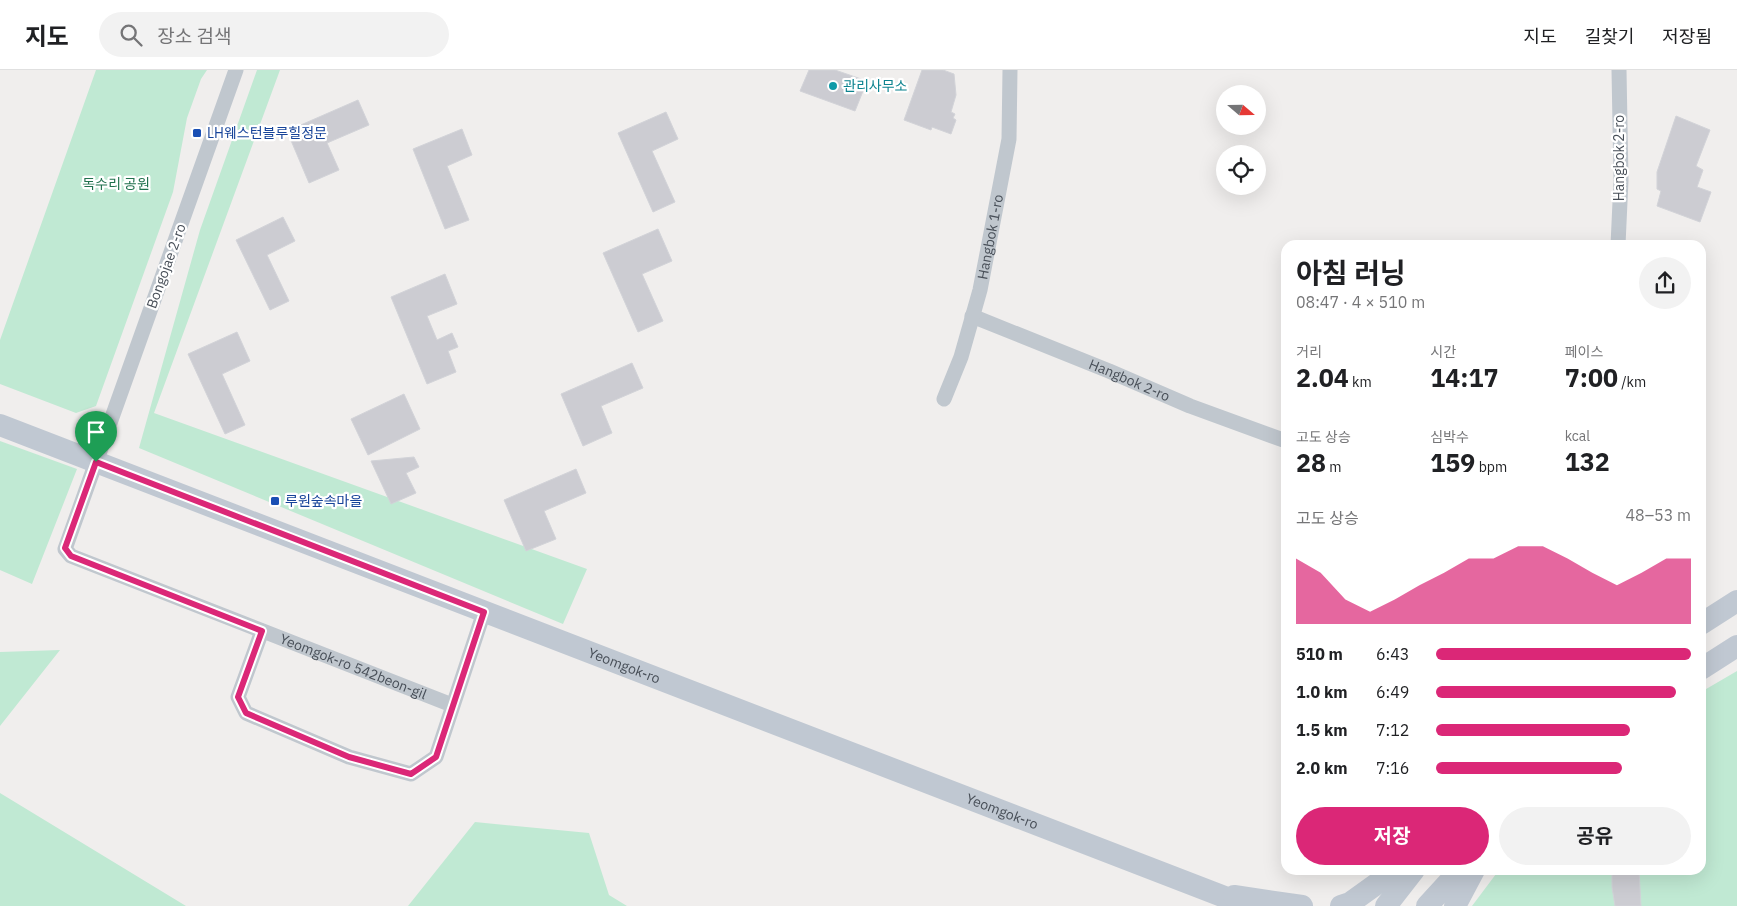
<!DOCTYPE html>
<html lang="ko">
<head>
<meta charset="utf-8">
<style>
	body { margin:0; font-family:"IBM Plex Sans","Noto Sans KR",sans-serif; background:#f2f2f2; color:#202124; height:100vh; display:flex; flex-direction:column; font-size:19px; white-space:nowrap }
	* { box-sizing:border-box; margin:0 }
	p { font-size:16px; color:#757577 }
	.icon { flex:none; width:28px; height:28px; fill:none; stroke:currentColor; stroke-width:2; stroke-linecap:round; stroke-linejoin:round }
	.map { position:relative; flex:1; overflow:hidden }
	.panel { position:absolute; left:1281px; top:170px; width:425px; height:635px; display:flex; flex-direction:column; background:#fff; border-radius:15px; box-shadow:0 5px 20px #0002 }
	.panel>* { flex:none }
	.needle { width:32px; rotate:110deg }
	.controls { position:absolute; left:1216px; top:15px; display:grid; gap:10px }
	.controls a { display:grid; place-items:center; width:50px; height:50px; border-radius:50%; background:#fff; box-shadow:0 5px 20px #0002; font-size:25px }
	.pin { position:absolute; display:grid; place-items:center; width:42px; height:42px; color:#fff; margin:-51px -21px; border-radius:50% 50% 50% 0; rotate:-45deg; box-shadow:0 0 5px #0007 }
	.pin .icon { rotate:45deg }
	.round { display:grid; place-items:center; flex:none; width:52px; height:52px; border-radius:26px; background:#f2f2f2 }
	.head { display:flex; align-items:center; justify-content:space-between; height:85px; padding:0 15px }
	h1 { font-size:28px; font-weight:700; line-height:38px }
	.metrics { display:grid; grid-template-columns:repeat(3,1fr); gap:8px; height:85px; padding:5px 15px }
	.metrics div { display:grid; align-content:center }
	.metrics b { font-size:25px; font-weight:700 }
	.metrics small { font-size:14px; font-weight:400 }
	.metrics p { font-size:14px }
	.chart { height:140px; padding:10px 15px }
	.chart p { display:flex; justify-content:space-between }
	.chart svg { width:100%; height:90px; margin-top:5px; fill:#db2777; opacity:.7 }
	.button { display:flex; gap:10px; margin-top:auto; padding:10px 15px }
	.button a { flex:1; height:58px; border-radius:30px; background:#db2777; color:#fff; font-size:20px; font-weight:700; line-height:58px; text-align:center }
	.button a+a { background:#f2f2f2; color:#202124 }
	ul { padding:0 15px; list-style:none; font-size:16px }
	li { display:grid; grid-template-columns:80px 60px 1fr; align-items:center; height:38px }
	li i { height:12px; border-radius:6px; background:#db2777 }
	header { display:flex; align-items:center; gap:30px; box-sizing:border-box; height:70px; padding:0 25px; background:#fff; border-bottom:1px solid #e0e0e0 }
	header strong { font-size:24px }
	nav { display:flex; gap:28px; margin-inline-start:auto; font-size:18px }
	.search { width:350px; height:45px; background:#f2f2f2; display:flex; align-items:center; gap:12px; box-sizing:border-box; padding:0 18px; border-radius:28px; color:#757577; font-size:19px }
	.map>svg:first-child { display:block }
	.green { fill:#c0e9d3 }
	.building { fill:#ccccd2; stroke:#d2d3d8 }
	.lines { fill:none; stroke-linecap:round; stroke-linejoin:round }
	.minor { stroke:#c0c7ce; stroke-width:15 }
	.secondary { stroke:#c0c8d2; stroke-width:22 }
	.route-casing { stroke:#fff; stroke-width:10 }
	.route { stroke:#db2777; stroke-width:6 }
	.culture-dot { fill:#0f9aa8; stroke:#fff; stroke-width:2 }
	.transit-dot { fill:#1a4fb4; stroke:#fff; stroke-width:2 }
	.labels { text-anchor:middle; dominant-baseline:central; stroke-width:4.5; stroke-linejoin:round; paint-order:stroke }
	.culture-label { font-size:14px; fill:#0d838f; stroke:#fff; text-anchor:start }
	.transit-label { font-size:14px; fill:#164399; stroke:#fff; text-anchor:start }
	.street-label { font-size:14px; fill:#484f58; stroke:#fff }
	.park-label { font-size:14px; fill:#21714e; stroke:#fff }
</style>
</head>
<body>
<header>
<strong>지도</strong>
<div class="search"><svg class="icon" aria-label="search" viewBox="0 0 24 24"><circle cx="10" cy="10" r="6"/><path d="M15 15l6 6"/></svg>장소 검색</div>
<nav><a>지도</a><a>길찾기</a><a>저장됨</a></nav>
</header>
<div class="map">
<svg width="1737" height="836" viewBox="0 0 1737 836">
	<rect width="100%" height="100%" fill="#f0eeed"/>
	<path class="green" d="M96,0H207L201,9L187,48L173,122L96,336L76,343L0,314V270Z
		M257,0H280L154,343L587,499L563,554L139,378L200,160Z
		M0,371L77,399L32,514L0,500Z
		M60,580L0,656V582Z
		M1737,601V836H1472L1499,800H1701V622Z
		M0,723L186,836H0Z
		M475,752L589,763L609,825L627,836H408Z"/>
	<path class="building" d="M809,0H835L867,11L855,41L800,21Z
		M922,0H943L954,4L956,25L951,42L955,44L953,48L956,50L951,64L932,57L931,60L904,50Z
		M358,30L369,55L327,73L339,100L309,113L287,61Z
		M666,42L678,69L652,81L675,132L653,142L618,63Z
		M1676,46L1710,60L1696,96L1703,100L1697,117L1711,122L1700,152L1657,136L1661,121L1657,119V102Z
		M462,59L472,85L447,96L469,150L445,159L413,79Z
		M283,147L295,171L267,185L289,231L270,240L236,170Z
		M658,159L672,191L642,204L663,251L638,262L603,183Z
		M445,204L457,234L427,246L437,270L452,263L458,277L448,281L456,302L427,314L391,227Z
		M237,262L250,291L222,304L245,355L225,364L188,284Z
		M632,293L643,318L601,336L612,363L583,376L561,324Z
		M404,324L420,359L368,385L351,349Z
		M414,387L419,397L406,403L416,423L391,434L371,391Z
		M576,399L586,423L544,441L556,469L526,481L504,430Z
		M1612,800H1639L1641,836H1615L1612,817Z"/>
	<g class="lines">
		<g class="minor">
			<path id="s1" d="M236,0L65,479L71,486L452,635"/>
			<path d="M1618,175L1621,110L1619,0"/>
			<path id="s2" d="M972,246L1109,301L1190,336L1286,371"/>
			<path id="s3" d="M944,329L961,287L980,220L1009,69L1010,0"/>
			<path d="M262,561L238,627L246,643L349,687L411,704L436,687L484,542"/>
		</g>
		<g class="secondary">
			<path id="s4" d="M0,355L1248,836"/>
			<path d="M1701,554L1737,531"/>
			<path d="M1701,599L1737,576"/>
			<path d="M1234,826L1302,836"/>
			<path d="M1341,836L1350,833L1396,800"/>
			<path d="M1386,836L1414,800"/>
			<path d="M1427,836L1460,800"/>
			<path d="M1455,836L1474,800"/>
		</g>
	</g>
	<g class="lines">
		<defs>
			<path id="route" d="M96,392L484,542L436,687L411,704L349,687L246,643L238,627L262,561L71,486L65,478Z"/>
		</defs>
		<use href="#route" class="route-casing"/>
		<use href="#route" class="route"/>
	</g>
	<circle class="culture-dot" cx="833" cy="16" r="5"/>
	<g class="transit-dot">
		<rect x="192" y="58" width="10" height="10" rx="2.5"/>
		<rect x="270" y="426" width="10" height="10" rx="2.5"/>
	</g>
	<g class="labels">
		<g class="culture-label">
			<text x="843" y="16">관리사무소</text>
		</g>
		<g class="transit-label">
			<text x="207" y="63">LH웨스턴블루힐정문</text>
			<text x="285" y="431">루원숲속마을</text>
		</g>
		<g class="street-label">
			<text transform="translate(1619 88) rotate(-90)">Hangbok 2-ro</text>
			<text stroke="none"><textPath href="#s3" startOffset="169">Hangbok 1-ro</textPath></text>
			<text transform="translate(166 196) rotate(-70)">Bongojae 2-ro</text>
			<text stroke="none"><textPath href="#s2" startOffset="170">Hangbok 2-ro</textPath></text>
			<text stroke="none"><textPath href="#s4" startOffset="669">Yeomgok-ro</textPath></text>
			<text stroke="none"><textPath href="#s1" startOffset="821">Yeomgok-ro 542beon-gil</textPath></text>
			<text stroke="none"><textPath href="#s4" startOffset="1074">Yeomgok-ro</textPath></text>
		</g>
		<g class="park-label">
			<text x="116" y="114">독수리 공원</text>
		</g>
	</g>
</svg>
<div class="controls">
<a><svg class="needle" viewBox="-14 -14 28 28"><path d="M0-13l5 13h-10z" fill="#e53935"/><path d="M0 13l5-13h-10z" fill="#757577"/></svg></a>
<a><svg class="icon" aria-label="locate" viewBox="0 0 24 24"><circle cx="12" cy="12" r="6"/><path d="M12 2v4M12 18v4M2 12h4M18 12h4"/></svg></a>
</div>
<div class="pin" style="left:96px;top:392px;background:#1e9e55"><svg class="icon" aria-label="arrive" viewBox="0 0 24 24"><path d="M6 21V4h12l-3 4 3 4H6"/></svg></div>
<section class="panel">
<div class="head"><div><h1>아침 러닝</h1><p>08:47 · 4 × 510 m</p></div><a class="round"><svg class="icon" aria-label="share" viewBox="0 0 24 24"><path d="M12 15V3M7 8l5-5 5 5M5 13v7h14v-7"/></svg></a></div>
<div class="metrics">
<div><p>거리</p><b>2.04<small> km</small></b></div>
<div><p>시간</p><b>14:17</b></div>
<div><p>페이스</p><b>7:00<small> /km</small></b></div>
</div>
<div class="metrics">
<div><p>고도 상승</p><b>28<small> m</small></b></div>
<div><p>심박수</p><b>159<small> bpm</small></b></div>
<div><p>kcal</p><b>132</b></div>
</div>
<div class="chart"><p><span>고도 상승</span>48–53 m</p>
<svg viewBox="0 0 160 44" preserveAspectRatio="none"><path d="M0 44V12L10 19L20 32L30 38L40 32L50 25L60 19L70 12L80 12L90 6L100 6L110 12L120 19L130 25L140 19L150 12L160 12V44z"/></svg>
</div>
<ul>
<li><b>510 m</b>6:43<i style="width:100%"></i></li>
<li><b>1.0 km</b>6:49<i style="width:94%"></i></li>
<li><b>1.5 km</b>7:12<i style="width:76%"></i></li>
<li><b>2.0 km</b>7:16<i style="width:73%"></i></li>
</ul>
<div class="button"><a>저장</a><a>공유</a></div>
</section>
</div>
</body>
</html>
